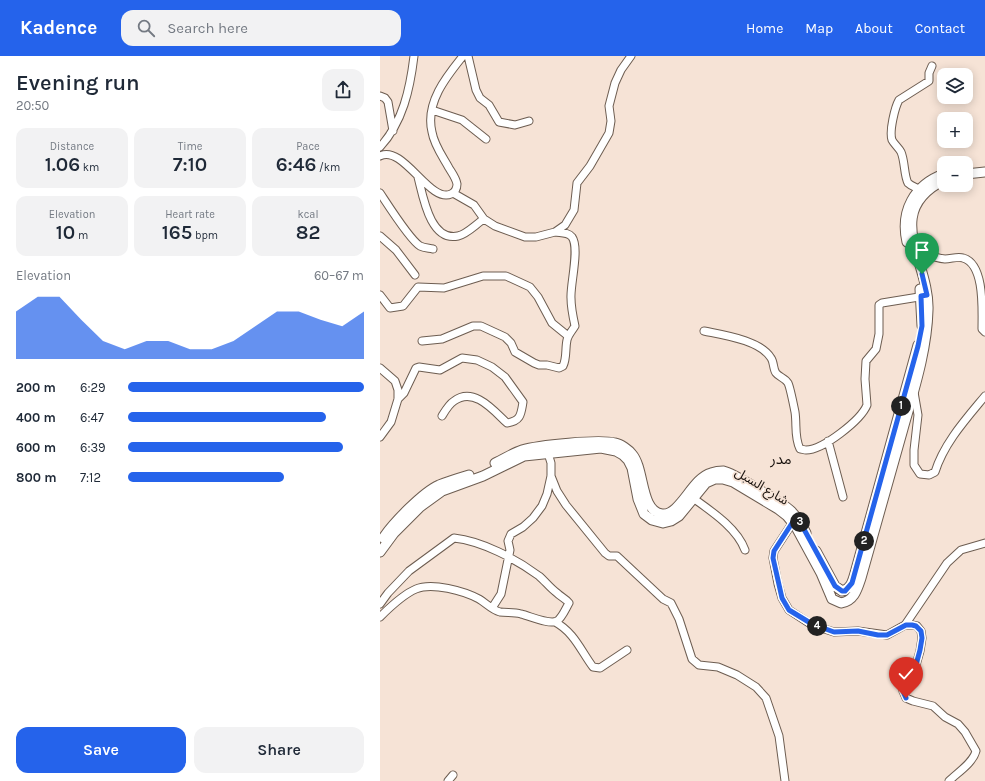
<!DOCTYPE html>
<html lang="en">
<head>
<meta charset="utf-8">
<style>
	body { margin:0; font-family:Karla,"Noto Sans Arabic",sans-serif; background:#f2f2f3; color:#1f2937; height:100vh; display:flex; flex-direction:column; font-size:15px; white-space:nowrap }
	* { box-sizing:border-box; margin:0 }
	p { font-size:13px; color:#747a83 }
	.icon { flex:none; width:22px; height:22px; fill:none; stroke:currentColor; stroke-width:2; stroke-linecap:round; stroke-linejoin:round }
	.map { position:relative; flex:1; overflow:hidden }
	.sheet { display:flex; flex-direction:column; background:#fff; width:380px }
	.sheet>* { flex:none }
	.fabs { position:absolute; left:557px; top:12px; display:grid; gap:8px }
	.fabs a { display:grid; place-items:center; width:36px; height:36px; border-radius:8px; background:#fff; box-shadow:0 2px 10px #0003; font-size:20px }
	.pin { position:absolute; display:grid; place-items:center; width:34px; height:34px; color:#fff; margin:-41px -17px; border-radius:50% 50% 50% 0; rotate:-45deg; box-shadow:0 0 4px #0007 }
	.pin .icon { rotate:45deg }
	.km { position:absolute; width:20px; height:20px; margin:-10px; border-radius:50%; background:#222; color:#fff; font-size:11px; line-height:20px; text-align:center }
	.round { display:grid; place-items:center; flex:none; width:42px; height:42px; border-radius:12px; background:#f2f2f3 }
	.overview { display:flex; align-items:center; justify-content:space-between; height:68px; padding:0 16px }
	h1 { font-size:22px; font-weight:600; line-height:30px }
	.metrics { display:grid; grid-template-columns:repeat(3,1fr); gap:6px; height:68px; padding:4px 16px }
	.metrics div { display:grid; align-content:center; border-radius:10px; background:#f2f2f3; text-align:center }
	.metrics b { font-size:20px; font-weight:600 }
	.metrics small { font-size:11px; font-weight:400 }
	.metrics p { font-size:11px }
	.chart { height:112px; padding:8px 16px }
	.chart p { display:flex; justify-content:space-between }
	.chart svg { width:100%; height:72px; margin-top:4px; fill:#2563eb; opacity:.7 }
	.action { display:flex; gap:8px; margin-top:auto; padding:8px 16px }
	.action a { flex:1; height:46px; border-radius:12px; background:#2563eb; color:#fff; font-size:16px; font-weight:600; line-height:46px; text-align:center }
	.action a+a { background:#f2f2f3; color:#1f2937 }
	ul { padding:0 16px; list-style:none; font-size:13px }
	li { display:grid; grid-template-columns:64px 48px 1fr; align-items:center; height:30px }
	li i { height:10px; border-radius:5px; background:#2563eb }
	header { display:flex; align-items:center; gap:24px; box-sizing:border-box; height:56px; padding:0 20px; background:#2563eb; color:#fff }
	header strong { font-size:19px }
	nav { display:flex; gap:22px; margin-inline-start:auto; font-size:14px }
	.search { width:280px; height:36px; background:#f2f2f3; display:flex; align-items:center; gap:10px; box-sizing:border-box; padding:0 14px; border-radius:12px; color:#747a83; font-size:15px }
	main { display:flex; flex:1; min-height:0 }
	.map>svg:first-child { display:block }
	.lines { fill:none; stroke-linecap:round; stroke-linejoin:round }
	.minor-casing { stroke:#6d5d51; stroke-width:9 }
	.major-casing { stroke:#6d5d51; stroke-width:11 }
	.minor { stroke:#fff; stroke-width:7 }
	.major { stroke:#fff; stroke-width:9 }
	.route-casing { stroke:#fff; stroke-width:8 }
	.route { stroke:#2563eb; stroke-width:5 }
	.labels { text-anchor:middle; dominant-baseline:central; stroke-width:3.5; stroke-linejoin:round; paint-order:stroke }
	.street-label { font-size:13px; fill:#19120e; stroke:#f6e3d6 }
	.quarter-label { font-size:15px; fill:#19120e; stroke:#f6e3d6 }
</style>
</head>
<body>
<header>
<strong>Kadence</strong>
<div class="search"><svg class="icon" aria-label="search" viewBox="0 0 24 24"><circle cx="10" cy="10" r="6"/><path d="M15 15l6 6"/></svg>Search here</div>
<nav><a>Home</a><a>Map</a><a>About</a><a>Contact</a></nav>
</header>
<main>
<section class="sheet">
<div class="overview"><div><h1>Evening run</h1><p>20:50</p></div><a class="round"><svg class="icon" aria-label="share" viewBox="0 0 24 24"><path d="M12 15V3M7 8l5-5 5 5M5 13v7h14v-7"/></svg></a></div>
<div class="metrics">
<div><p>Distance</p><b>1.06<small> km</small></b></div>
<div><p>Time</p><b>7:10</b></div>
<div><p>Pace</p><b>6:46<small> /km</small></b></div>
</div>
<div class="metrics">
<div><p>Elevation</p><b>10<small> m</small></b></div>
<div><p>Heart rate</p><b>165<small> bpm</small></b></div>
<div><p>kcal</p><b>82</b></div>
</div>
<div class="chart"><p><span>Elevation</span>60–67 m</p>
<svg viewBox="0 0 160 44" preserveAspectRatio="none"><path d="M0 44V15L10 6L20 6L30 20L40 33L50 38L60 33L70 33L80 38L90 38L100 33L110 24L120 15L130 15L140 20L150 24L160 15V44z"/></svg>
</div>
<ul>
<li><b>200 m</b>6:29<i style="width:100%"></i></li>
<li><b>400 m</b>6:47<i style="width:84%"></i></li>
<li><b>600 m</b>6:39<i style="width:91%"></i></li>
<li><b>800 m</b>7:12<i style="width:66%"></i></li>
</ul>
<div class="action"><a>Save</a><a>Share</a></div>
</section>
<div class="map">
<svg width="605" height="725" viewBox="0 0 605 725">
	<rect width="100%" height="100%" fill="#f6e3d6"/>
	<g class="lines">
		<defs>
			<path id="minor" d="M88,0L96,34L100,42L109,49L119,66L135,69L149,65
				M0,40L5,42L8,46L13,75
				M52,54L82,64L106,83
				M0,91C23,66 30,33 34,0
				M0,100C23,88 50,148 71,138C75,136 77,133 77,128C76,122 72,117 69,112C63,101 54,89 52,76C45,47 66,21 83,0
				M38,121C43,140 50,186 78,180C87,178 96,168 104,163
				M539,133C535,131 531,130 528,127C524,120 525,105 521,96C519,92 514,88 512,84C509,75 515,51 519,44L549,25V17L552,10
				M0,137C8,149 30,184 40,190C44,192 48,192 53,193
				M73,137L94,149L104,163L115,170L145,181H156L175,176L185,169L194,154L197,127L210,110L229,77L231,65L229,50L235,27L241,14L251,0
				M0,180L16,194L35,219
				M537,200C547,197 555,202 565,203C571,203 578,200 583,202C605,208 602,254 602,273L605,276
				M0,239L10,252L23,250L38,231L64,232L103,220H126L150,231L158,241L172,267L188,280
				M324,275C343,279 380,284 391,302C394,306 393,313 396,317C399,321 405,322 408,327C410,331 414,351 415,356C417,369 414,381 420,393C422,393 424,394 426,394C443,394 481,364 487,349L485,323L486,305L496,293L499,278V249L502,247L545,240
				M42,285L62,283L93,270H101L125,281L131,287L135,296L154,307L159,309H167L179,312L183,310C187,302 185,293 187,284C188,279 192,275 195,270C193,261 191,251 191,242C190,229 200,192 192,181C188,176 181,177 175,176
				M0,312L15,325L18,334V343L11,366L0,381
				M534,336L538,359L534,394V409L540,418L549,419L555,416C564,387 586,363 605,340
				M18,343L24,337L36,312L39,311L60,314L82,302L97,304L112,311L125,321L143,346C141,358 141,365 127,367C114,355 94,330 74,345C69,348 65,355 62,360
				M448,385L463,441
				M171,420L177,435L186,449L225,497L229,500H237L283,543L291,547L299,563L312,603L319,609L338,611L357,619L376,631L386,642L399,680L405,725
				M313,442C331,455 357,472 365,494
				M415,463L394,495L393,502L398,528L402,542L409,554L432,569L454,576L478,575L507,579L525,569H532L537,570L541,575L542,582L540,595L536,609L523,628V635L526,642L533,645L553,650L565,661L578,668L585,676L596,695C593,707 577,717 569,725
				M0,548L8,537L29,515L74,482C102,485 136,503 159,520C165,525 170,532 177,537C181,541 185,542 189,547C186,552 182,562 177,565C169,569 150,560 141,558C134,556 127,557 120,556C112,554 106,547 99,543C84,535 52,526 36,533C24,538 9,552 0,561
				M112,552L121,538L130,494L128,485L131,478L143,471L153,462L162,450L167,438L171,420V407L167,394
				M175,566C194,576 201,595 213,611L220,612L247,594
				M525,569L567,507L581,494L605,487
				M68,725L73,719"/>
			<path id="major" d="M586,118L605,116
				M527,186C520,155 534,129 564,118
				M540,233L542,270
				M115,407C124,403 133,397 142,394C158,389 220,383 235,387C241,388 249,394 252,398C265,413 260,455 282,458C300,460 312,422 331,417C334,416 340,415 343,415C353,417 403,447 411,455C417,461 422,469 426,477
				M3,482C13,467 43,436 59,429C69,425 79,422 89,419
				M436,495L455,530L462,535C471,533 473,524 475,517L538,289
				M0,496L14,477L40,451L62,435L103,420L144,400L221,392L236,395L243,399L248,404L252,412L258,443L264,458L272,464L283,467L291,465L299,460L326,427L335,423H343L353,426L398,453L407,460L416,471L441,517L452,543L461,547C474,545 477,534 481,522C495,472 509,422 523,373C534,334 547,294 548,254C550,206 501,156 564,124"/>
		</defs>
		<use href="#minor" class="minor-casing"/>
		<use href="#major" class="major-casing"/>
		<use href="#minor" class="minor"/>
		<use href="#major" class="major"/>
	</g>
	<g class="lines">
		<defs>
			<path id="route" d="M526,642L523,635V628L536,609L540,594L542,582L541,575L536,570L532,569H526L507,579H498L478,575L454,576L432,568L409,554L402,542L393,502L394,495L416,461L420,466L455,530L462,535H465L472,527L538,290L542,270L541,240L547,239L542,218"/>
		</defs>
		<use href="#route" class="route-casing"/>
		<use href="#route" class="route"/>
	</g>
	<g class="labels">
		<g class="street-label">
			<text transform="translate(382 430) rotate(31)">شارع السبل</text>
		</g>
		<g class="quarter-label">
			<text x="401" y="403">مدر</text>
		</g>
	</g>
</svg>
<div class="fabs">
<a><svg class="icon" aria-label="layers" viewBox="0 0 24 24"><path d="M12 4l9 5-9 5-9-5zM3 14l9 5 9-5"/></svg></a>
<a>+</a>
<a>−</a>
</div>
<div class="pin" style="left:542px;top:218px;background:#1e9e55"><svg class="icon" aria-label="arrive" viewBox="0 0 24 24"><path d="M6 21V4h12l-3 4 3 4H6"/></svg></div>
<div class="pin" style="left:526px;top:642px;background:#d93025"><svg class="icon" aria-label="check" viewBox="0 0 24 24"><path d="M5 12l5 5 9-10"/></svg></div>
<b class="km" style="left:521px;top:350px">1</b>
<b class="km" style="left:484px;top:485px">2</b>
<b class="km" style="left:420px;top:466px">3</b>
<b class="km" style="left:437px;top:570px">4</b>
</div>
</main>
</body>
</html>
